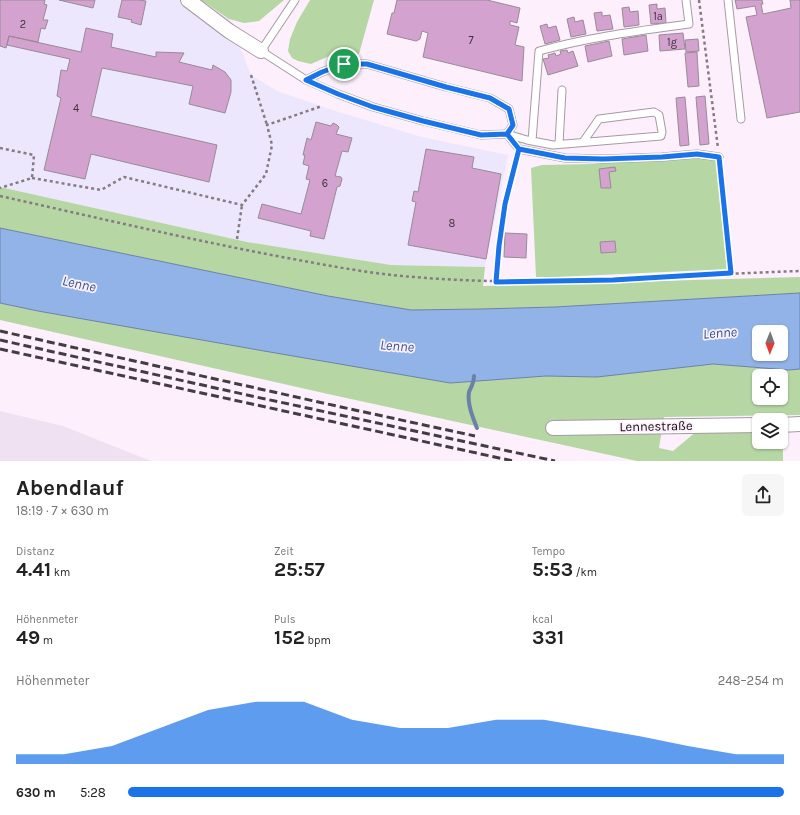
<!DOCTYPE html>
<html lang="de">
<head>
<meta charset="utf-8">
<style>
	body { margin:0; font-family:Karla,sans-serif; background:#f6f6f6; color:#222; height:100vh; display:flex; flex-direction:column; font-size:15px; white-space:nowrap }
	* { box-sizing:border-box; margin:0 }
	p { font-size:13px; color:#767676 }
	.icon { flex:none; width:22px; height:22px; fill:none; stroke:currentColor; stroke-width:2; stroke-linecap:round; stroke-linejoin:round }
	.map { position:relative; height:461px; overflow:hidden }
	.details { display:flex; flex-direction:column; background:#fff; flex:1 }
	.details>* { flex:none }
	.needle { width:26px; rotate:181deg }
	.tools { position:absolute; left:752px; top:325px; display:grid; gap:8px }
	.tools a { display:grid; place-items:center; width:36px; height:36px; border-radius:6px; background:#fff; box-shadow:0 1px 3px #0004; font-size:20px }
	.pin { position:absolute; display:grid; place-items:center; width:34px; height:34px; color:#fff; margin:-17px; border:2px solid #fff; border-radius:50%; box-shadow:0 1px 4px #0007 }
	.round { display:grid; place-items:center; flex:none; width:42px; height:42px; border-radius:6px; background:#f6f6f6 }
	.summary { display:flex; align-items:center; justify-content:space-between; height:68px; padding:0 16px }
	h1 { font-size:22px; font-weight:700; line-height:30px }
	.stats { display:grid; grid-template-columns:repeat(3,1fr); gap:6px; height:68px; padding:4px 16px }
	.stats div { display:grid; align-content:center }
	.stats b { font-size:20px; font-weight:700 }
	.stats small { font-size:11px; font-weight:400 }
	.stats p { font-size:11px }
	.chart { height:112px; padding:8px 16px }
	.chart p { display:flex; justify-content:space-between }
	.chart svg { width:100%; height:72px; margin-top:4px; fill:#1a73e8; opacity:.7 }
	ul { padding:0 16px; list-style:none; font-size:13px }
	li { display:grid; grid-template-columns:64px 48px 1fr; align-items:center; height:30px }
	li i { height:10px; border-radius:5px; background:#1a73e8 }
	.map>svg:first-child { display:block }
	.industrial { fill:#f0e1f2 }
	.education { fill:#ede7fd }
	.green { fill:#b6d6a3; fill-rule:evenodd }
	.water { fill:#92b3e7; stroke:#6c81a7; fill-rule:evenodd }
	.lines { fill:none; stroke-linecap:round; stroke-linejoin:round }
	.stream { stroke:#6c81a7; stroke-width:4 }
	.building { fill:#d3a2cf; stroke:#978b96 }
	.service-casing { stroke:#a69aa5; stroke-width:9 }
	.minor-casing { stroke:#a69aa5; stroke-width:16 }
	.path { stroke:#847b83; stroke-width:2.5; stroke-dasharray:3 3; stroke-linecap:butt }
	.service { stroke:#fff; stroke-width:7 }
	.minor { stroke:#fff; stroke-width:14 }
	.rail { stroke:#433c42; stroke-width:3; stroke-dasharray:8 4; stroke-linecap:butt }
	.route-casing { stroke:#fff; stroke-width:8 }
	.route { stroke:#1a73e8; stroke-width:5 }
	.labels { text-anchor:middle; dominant-baseline:central; stroke-width:3.5; stroke-linejoin:round; paint-order:stroke }
	.number-label { font-size:11px; fill:#423240 }
	.street-label { font-size:13px; fill:#120d11; stroke:#fdf0fc }
	.water-label { font-size:14px; font-style:italic; fill:#2d5494; stroke:#fdf0fc }
</style>
</head>
<body>
<div class="map">
<svg width="800" height="461" viewBox="0 0 800 461">
	<rect width="100%" height="100%" fill="#fdf0fc"/>
	<path class="industrial" d="M0,411L63,426L151,461H0Z"/>
	<path class="education" d="M0,0H201L229,19L251,75L277,91L339,112L422,137L508,155L485,267L391,265L247,242L0,187Z"/>
	<path class="green" d="M201,0H284L259,21L244,23L229,19Z
		M310,0H374L359,54L343,52L327,57L311,64L298,61L292,58L288,51L290,39L297,22Z
		M715,153L729,269L557,277H536L531,168L542,165L593,164Z
		M0,187L247,242L391,265L485,267L483,286L800,277V293L555,307L481,309L411,310L328,296L0,228Z
		M0,303L38,311L264,351L450,383L546,376L597,377L713,364L789,370L800,369V415L664,417L659,448L673,451L697,431L759,428V442H781V428H783V461H637L328,394L0,320ZM759,376H781V398H759Z"/>
	<path class="water" d="M0,228L328,296L411,310L481,309L555,307L800,293V369L789,370L713,364L597,377L546,376L450,383L264,351L38,311L0,303ZM759,332H781V354H759Z"/>
	<g class="lines">
		<path class="stream" d="M474,376C474,383 471,387 469,392C467,404 473,418 477,428"/>
	</g>
	<path class="building" d="M0,0H45L44,4L47,5L43,20H48L45,29L41,28L38,42L9,36L6,48L0,46Z
		M59,0H95L93,8Z
		M122,0H139L146,1L141,25L131,22L132,20L118,17Z
		M397,0H487L520,8L517,23L510,21V25L519,27L515,45L524,47L522,81L423,57L428,33L422,31L420,39L416,41L387,34L392,13H394Z
		M735,0H762L763,4H761L763,14L791,8L790,0H800V112L767,118L746,17L757,15L755,6L737,9Z
		M657,4V9L665,8L666,23L651,24L649,5Z
		M629,7L630,12L638,11L639,25L624,27L622,8Z
		M602,12V16L610,15L613,29L597,31L594,13Z
		M574,17L575,22L583,20L586,34L571,37L567,19Z
		M547,24L548,28L556,26L560,40L545,44L540,26Z
		M86,28L113,34L111,47L156,57V52L184,53L179,62L212,70L213,65L225,72L231,80V92L225,113L189,104L193,86L102,68L91,116L217,145L209,182L91,154L85,179L44,170L61,98L57,96L61,70L67,71L70,59L7,45L9,36L81,52Z
		M683,33L685,49L660,51L659,35Z
		M646,35L648,51L624,55L622,39Z
		M698,39L699,51L686,52L685,40Z
		M609,41L612,56L588,62L585,46Z
		M567,50L568,53L573,51L578,66L548,75L543,59L549,58L548,55L555,53L556,56L561,54L560,51Z
		M697,52L699,86L688,87L685,53Z
		M705,96L709,144L700,145L696,97Z
		M685,97L689,145L680,146L676,98Z
		M316,122L331,126L333,123L337,125L339,127L336,134L352,138L348,152L342,151L335,176L341,177L342,179L340,186L337,187L324,239L310,236L311,231L258,218L262,204L301,214L310,180L306,179L309,166L303,164L305,155H303L307,138L311,140Z
		M426,149L474,157L472,168L501,174L486,259L408,245L416,202L412,201L414,191L418,192Z
		M615,167L616,171L609,172L611,188H601L599,169Z
		M505,233L527,234L526,258L504,257Z
		M615,241L616,252L601,253L600,242Z"/>
	<g class="lines">
		<defs>
			<path id="service" d="M295,0L261,51L306,80L338,94L373,107L423,121L481,135L507,134L513,125L509,109L490,98L446,87L367,64H344L322,72L306,80
				M728,0L741,119
				M507,134L527,140L553,145L661,136L662,132L659,115L654,112L599,119L583,142
				M507,134L519,149L565,158L603,159L662,157L697,154L719,157
				M532,141L539,51C589,37 638,31 689,24L686,0
				M559,144L562,90"/>
			<path id="minor" d="M188,0L229,31L261,51
				M781,425L800,424
				M553,428L759,425"/>
		</defs>
		<use href="#service" class="service-casing"/>
		<use href="#minor" class="minor-casing"/>
		<path class="path" d="M699,0L718,148
			M251,75L267,125
			M0,148L34,155L32,178L0,188
			M720,164L731,273
			M32,178L101,190L124,177L242,205L266,174L272,145L267,125L322,106
			M0,196C94,217 187,239 282,257C326,265 370,274 414,277C543,288 672,275 800,271
			M237,239L242,205
			M496,282L499,246L505,204L517,158"/>
		<use href="#service" class="service"/>
		<use href="#minor" class="minor"/>
		<path class="rail" d="M0,331L341,407L475,436
			M0,340L256,397L555,461
			M0,349L513,461"/>
	</g>
	<g class="lines">
		<defs>
			<path id="route" d="M344,64H367L446,87L490,98L509,109L513,125L507,134L519,149L505,204L499,246L496,282L613,280L731,273L719,157L697,154L662,157L603,159L565,158L519,149L507,134L481,135L423,121L373,107L338,94L306,80L322,72L344,64"/>
		</defs>
		<use href="#route" class="route-casing"/>
		<use href="#route" class="route"/>
	</g>
	<g class="labels">
		<g class="number-label">
			<text x="658" y="16">1a</text>
			<text x="23" y="24">2</text>
			<text x="471" y="40">7</text>
			<text x="672" y="42">1g</text>
			<text x="76" y="108">4</text>
			<text x="325" y="183">6</text>
			<text x="452" y="223">8</text>
		</g>
		<g class="street-label">
			<text transform="translate(656 426) rotate(-1)">Lennestraße</text>
		</g>
		<g class="water-label">
			<text transform="translate(79 284) rotate(12)">Lenne</text>
			<text transform="translate(720 333) rotate(-4)">Lenne</text>
			<text transform="translate(397 346) rotate(4)">Lenne</text>
		</g>
	</g>
</svg>
<div class="tools">
<a><svg class="needle" viewBox="-14 -14 28 28"><path d="M0-13l5 13h-10z" fill="#e53935"/><path d="M0 13l5-13h-10z" fill="#767676"/></svg></a>
<a><svg class="icon" aria-label="locate" viewBox="0 0 24 24"><circle cx="12" cy="12" r="6"/><path d="M12 2v4M12 18v4M2 12h4M18 12h4"/></svg></a>
<a><svg class="icon" aria-label="layers" viewBox="0 0 24 24"><path d="M12 4l9 5-9 5-9-5zM3 14l9 5 9-5"/></svg></a>
</div>
<div class="pin" style="left:344px;top:64px;background:#1e9e55"><svg class="icon" aria-label="arrive" viewBox="0 0 24 24"><path d="M6 21V4h12l-3 4 3 4H6"/></svg></div>
</div>
<section class="details">
<div class="summary"><div><h1>Abendlauf</h1><p>18:19 · 7 × 630 m</p></div><a class="round"><svg class="icon" aria-label="share" viewBox="0 0 24 24"><path d="M12 15V3M7 8l5-5 5 5M5 13v7h14v-7"/></svg></a></div>
<div class="stats">
<div><p>Distanz</p><b>4.41<small> km</small></b></div>
<div><p>Zeit</p><b>25:57</b></div>
<div><p>Tempo</p><b>5:53<small> /km</small></b></div>
</div>
<div class="stats">
<div><p>Höhenmeter</p><b>49<small> m</small></b></div>
<div><p>Puls</p><b>152<small> bpm</small></b></div>
<div><p>kcal</p><b>331</b></div>
</div>
<div class="chart"><p><span>Höhenmeter</span>248–254 m</p>
<svg viewBox="0 0 160 44" preserveAspectRatio="none"><path d="M0 44V38L10 38L20 33L30 22L40 11L50 6L60 6L70 17L80 22L90 22L100 17L110 17L120 22L130 27L140 33L150 38L160 38V44z"/></svg>
</div>
<ul>
<li><b>630 m</b>5:28<i style="width:100%"></i></li>
</ul>
</section>
</body>
</html>
